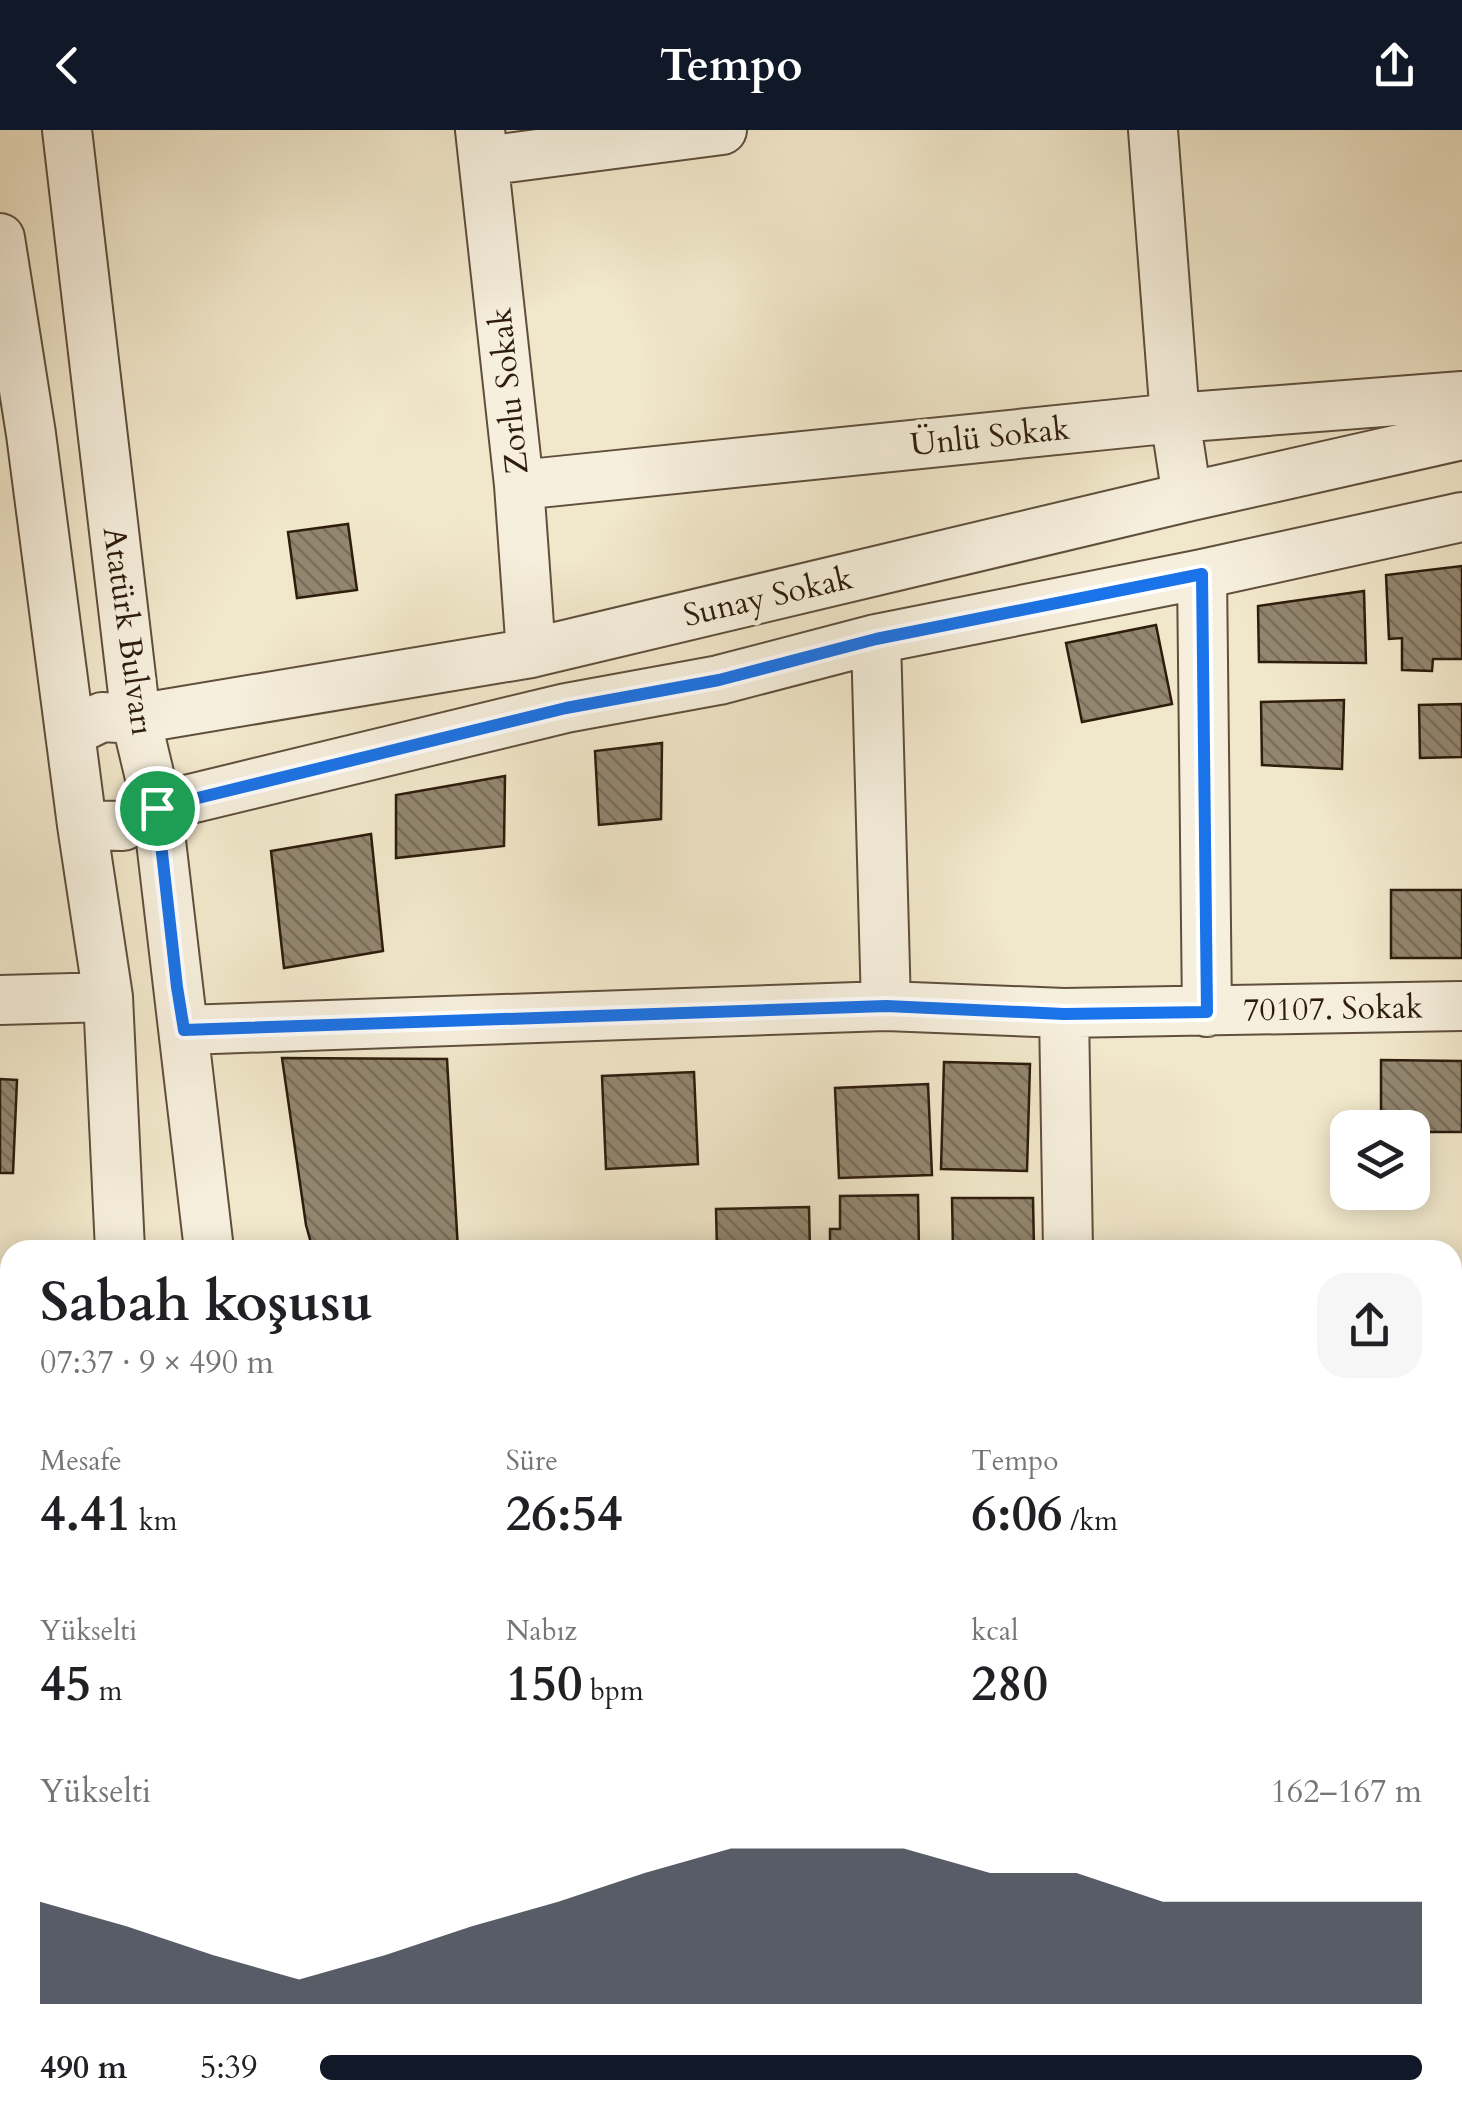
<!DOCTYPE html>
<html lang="tr">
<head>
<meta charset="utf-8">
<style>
	body { margin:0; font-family:Cardo,serif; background:#f6f6f6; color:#202124; height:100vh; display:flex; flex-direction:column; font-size:38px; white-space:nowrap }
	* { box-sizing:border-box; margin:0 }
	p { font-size:32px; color:#757577 }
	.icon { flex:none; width:55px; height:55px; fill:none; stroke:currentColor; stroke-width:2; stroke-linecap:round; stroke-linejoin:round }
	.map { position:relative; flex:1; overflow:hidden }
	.sheet { position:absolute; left:0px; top:1110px; width:1462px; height:888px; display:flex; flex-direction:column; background:#fff; border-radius:30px 30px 0 0; box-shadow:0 5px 25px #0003 }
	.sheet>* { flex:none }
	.fabs { position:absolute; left:1330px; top:980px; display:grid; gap:20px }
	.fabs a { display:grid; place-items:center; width:100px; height:100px; border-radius:20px; background:#fff; box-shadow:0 5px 25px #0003; font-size:50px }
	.pin { position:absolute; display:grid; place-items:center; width:85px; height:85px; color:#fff; margin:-42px; border:5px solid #fff; border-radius:50%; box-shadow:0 2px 10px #0007 }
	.round { display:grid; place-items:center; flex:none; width:105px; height:105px; border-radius:30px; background:#f6f6f6 }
	.head { display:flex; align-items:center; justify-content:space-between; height:170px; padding:0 40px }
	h1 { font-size:55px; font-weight:700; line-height:75px }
	.stats { display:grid; grid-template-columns:repeat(3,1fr); gap:15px; height:170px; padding:10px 40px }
	.stats div { display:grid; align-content:center }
	.stats b { font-size:50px; font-weight:700 }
	.stats small { font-size:28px; font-weight:400 }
	.stats p { font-size:28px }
	.chart { height:280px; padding:20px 40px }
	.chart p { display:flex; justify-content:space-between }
	.chart svg { width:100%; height:180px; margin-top:10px; fill:#111827; opacity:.7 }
	ul { padding:0 40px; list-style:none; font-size:32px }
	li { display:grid; grid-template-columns:160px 120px 1fr; align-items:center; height:75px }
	li i { height:25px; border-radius:12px; background:#111827 }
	header { display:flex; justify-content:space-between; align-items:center; height:130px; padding:0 40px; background:#111827; color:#fff; font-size:45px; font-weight:700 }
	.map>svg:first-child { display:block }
	.building { fill:url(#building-back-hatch); stroke:#2e1c0d; stroke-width:2.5 }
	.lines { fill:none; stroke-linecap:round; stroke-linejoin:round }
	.minor-casing { stroke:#5f4f3c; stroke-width:52 }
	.highway-casing { stroke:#2e1c0d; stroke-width:60 }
	.minor { stroke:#f6efdd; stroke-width:48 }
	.highway { stroke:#f1e7ca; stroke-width:55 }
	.route-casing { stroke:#fff; stroke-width:20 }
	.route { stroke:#1a73e8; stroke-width:12 }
	.labels { text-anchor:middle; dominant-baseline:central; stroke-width:10; stroke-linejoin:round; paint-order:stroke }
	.street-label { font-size:32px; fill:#2e1c0d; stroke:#f6efdd }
</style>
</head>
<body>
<header><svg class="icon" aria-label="back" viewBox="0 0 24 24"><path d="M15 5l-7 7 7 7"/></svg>Tempo<svg class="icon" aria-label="share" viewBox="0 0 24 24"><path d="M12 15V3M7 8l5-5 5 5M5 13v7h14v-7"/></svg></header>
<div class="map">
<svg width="1462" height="1996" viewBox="0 0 1462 1996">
	<defs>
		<pattern id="building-back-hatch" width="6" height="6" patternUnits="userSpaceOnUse" patternTransform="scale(2.5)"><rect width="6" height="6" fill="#93866f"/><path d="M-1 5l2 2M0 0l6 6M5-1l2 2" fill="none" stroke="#786d5a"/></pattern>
	</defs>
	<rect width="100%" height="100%" fill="#f1e7ca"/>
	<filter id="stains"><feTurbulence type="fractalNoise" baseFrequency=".002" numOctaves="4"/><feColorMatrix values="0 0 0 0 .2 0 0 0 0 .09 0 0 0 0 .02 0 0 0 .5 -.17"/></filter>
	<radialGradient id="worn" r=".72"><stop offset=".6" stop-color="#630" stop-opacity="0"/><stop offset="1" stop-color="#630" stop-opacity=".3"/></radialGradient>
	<path class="building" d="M348,394L357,460L297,468L288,402Z
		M1462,436V529H1433L1432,541L1402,540V508L1389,509L1386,445Z
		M1364,461L1366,533L1259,532L1258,476Z
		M1156,495L1172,574L1082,592L1066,513Z
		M1344,570L1342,639L1262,635L1261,572Z
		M1462,574V627L1420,628L1419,575Z
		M662,613L661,689L599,695L595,621Z
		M505,646L504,716L396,728V665Z
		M371,704L383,821L284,838L271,721Z
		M1391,760H1462V828H1391Z
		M282,928L447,929L458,1120H313L306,1095Z
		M1381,930L1462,931V1002H1412V998H1381Z
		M944,932L1030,934L1027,1041L941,1039Z
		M694,942L698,1034L606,1039L602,946Z
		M0,949L17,950L13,1043H0Z
		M928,954L932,1045L839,1048L835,958Z
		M918,1065L919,1120H830V1099H840V1066Z
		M952,1068H1033L1034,1120H953Z
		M809,1077L810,1120H717L716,1079Z"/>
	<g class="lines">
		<defs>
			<path id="minor" d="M67,0L136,589L157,677L209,1120
				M480,0L519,355L531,523
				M1153,0L1175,288L1187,367
				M484,31L722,0
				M0,108L31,304L82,695L108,867L120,1120
				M519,355L1175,288L1462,266
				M1202,444L1207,882
				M876,509L886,876
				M71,602L102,587L136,589L531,523L1187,367L1462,305
				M82,695L123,696L157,677L566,578L719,550L876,509L1202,444L1462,387
				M0,870L108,867
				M1064,883L1068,1120
				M185,900L886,876L1064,883L1462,876
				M1452,1239L1462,1235
				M1452,1491L1462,1500
				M1452,1771L1462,1772
				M0,1944L10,1945
				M598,1988L735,1996
				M244,1996L245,1988
				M926,1996L928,1988"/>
			<path id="highway" d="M0,1314H10
				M1452,1337H1462
				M0,1402L10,1403
				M1452,1450L1462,1451"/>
		</defs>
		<use href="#minor" class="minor-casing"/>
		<use href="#highway" class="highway-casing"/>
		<use href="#minor" class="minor"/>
		<use href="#highway" class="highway"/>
	</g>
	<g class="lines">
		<defs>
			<path id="route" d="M1202,444L1207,882L1064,884L886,876L184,900L177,857L157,678L566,578L719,550L876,509Z"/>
		</defs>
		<use href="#route" class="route-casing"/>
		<use href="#route" class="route"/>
	</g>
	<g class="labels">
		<g class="street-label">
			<text transform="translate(509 261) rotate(-96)">Zorlu Sokak</text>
			<text transform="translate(990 307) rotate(-6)">Ünlü Sokak</text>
			<text transform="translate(768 467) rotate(-13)">Sunay Sokak</text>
			<text transform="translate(128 501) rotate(82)">Atatürk Bulvarı</text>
			<text transform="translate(1333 879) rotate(-1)">70107. Sokak</text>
		</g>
	</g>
	<rect width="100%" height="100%" filter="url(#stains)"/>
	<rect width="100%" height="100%" fill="url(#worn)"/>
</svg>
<div class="fabs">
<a><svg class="icon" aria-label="layers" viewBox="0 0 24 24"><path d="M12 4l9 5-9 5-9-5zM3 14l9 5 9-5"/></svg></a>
</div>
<div class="pin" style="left:157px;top:678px;background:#1e9e55"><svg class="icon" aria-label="arrive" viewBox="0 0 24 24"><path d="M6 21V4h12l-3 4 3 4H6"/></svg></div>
<section class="sheet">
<div class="head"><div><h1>Sabah koşusu</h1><p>07:37 · 9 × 490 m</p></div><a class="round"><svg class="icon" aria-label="share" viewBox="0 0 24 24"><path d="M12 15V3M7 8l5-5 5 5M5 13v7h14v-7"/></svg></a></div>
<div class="stats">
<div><p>Mesafe</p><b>4.41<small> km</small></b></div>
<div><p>Süre</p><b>26:54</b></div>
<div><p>Tempo</p><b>6:06<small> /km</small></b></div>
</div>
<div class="stats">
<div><p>Yükselti</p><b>45<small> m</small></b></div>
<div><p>Nabız</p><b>150<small> bpm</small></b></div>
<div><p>kcal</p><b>280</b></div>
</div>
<div class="chart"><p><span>Yükselti</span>162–167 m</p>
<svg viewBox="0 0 160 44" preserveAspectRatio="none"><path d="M0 44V19L10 25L20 32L30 38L40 32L50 25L60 19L70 12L80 6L90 6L100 6L110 12L120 12L130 19L140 19L150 19L160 19V44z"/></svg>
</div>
<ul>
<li><b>490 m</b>5:39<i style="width:100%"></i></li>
</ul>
</section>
</div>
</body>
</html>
